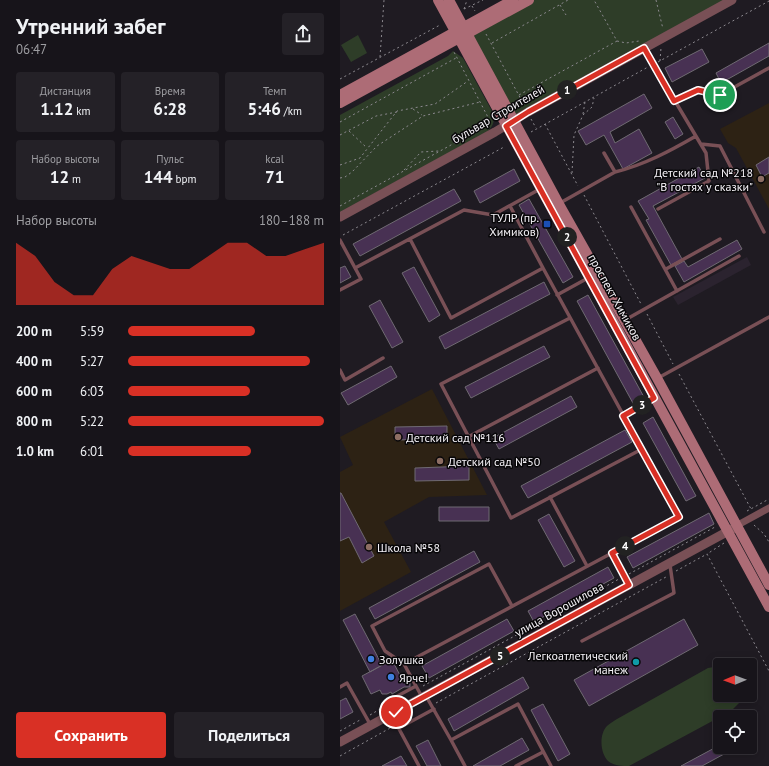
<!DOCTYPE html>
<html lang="ru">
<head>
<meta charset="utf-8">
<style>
	body { margin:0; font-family:"PT Sans",sans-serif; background:#242127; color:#f1f3f6; height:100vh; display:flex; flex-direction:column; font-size:15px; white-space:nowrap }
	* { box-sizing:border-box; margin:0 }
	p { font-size:13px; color:#9e9ea2 }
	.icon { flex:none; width:22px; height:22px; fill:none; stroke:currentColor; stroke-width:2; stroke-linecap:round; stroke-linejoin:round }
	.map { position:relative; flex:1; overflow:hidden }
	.details { display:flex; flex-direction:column; background:#17141a; width:340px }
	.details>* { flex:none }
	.needle { width:26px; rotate:269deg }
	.controls { position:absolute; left:373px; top:658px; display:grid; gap:8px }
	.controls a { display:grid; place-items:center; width:44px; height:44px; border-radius:4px; background:#17141a; box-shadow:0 2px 10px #0003,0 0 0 1px #363339; font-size:20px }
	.pin { position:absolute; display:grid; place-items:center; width:34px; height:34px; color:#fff; margin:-17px; border:2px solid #fff; border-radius:50%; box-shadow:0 1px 4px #0007 }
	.km { position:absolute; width:20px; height:20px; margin:-10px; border-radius:50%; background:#222; color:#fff; font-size:11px; line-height:20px; text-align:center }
	.round { display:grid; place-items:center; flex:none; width:42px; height:42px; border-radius:4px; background:#242127 }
	.overview { display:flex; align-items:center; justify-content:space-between; height:68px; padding:0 16px }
	h1 { font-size:22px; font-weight:800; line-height:30px }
	.metrics { display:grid; grid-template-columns:repeat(3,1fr); gap:6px; height:68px; padding:4px 16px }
	.metrics div { display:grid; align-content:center; border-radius:4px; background:#242127; text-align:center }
	.metrics b { font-size:17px; font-weight:800 }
	.metrics small { font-size:11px; font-weight:400 }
	.metrics p { font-size:11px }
	.chart { height:112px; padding:8px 16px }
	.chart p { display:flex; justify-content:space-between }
	.chart svg { width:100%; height:72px; margin-top:4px; fill:#d93025; opacity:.7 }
	.button { display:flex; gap:8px; margin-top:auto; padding:8px 16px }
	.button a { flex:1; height:46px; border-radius:4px; background:#d93025; color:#fff; font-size:16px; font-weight:800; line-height:46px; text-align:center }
	.button a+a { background:#242127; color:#f1f3f6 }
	ul { padding:0 16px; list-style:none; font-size:13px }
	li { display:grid; grid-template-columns:64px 48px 1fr; align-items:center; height:30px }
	li i { height:10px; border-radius:5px; background:#d93025 }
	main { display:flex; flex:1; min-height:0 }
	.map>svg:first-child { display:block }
	.built { fill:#2b232f }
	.education { fill:#2d2214 }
	.green { fill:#2e3d28 }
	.building { fill:#483153; stroke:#6f6a72 }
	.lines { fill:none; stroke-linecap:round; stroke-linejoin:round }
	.path { stroke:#8c898f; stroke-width:1; stroke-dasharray:2 3; stroke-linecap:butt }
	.service { stroke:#795056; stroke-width:3.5 }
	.minor { stroke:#795056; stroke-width:7 }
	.tertiary { stroke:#795056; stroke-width:9 }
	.secondary { stroke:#ad6c76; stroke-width:10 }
	.route-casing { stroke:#fff; stroke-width:8 }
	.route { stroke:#d93025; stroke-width:5 }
	.education-dot { fill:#8d6e63; stroke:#080709; stroke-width:1.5 }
	.transit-dot { fill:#1a4fb4; stroke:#080709; stroke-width:1.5 }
	.shop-dot { fill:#3f7fe0; stroke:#080709; stroke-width:1.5 }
	.culture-dot { fill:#0f9aa8; stroke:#080709; stroke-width:1.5 }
	.labels { text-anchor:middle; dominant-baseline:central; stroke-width:3; stroke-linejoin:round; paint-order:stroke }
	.street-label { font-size:12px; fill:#f5f2f7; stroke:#080709 }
	.poi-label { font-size:12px; fill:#f5f2f7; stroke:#080709; text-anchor:start }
</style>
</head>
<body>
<main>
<section class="details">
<div class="overview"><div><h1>Утренний забег</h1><p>06:47</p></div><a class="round"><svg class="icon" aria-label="share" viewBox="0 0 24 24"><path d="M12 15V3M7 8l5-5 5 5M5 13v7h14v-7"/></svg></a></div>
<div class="metrics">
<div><p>Дистанция</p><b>1.12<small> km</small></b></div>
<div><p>Время</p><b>6:28</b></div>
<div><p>Темп</p><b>5:46<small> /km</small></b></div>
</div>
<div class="metrics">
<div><p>Набор высоты</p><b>12<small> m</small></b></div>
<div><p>Пульс</p><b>144<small> bpm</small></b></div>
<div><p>kcal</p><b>71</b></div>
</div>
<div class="chart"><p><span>Набор высоты</span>180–188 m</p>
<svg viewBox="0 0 160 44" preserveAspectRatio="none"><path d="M0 44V6L10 14L20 30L30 38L40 38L50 22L60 14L70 18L80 22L90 22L100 14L110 6L120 6L130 14L140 14L150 10L160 6V44z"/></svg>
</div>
<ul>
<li><b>200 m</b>5:59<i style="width:65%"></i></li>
<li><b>400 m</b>5:27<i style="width:93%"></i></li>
<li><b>600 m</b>6:03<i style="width:62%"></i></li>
<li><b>800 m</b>5:22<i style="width:100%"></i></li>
<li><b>1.0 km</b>6:01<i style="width:63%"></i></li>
</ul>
<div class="button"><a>Сохранить</a><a>Поделиться</a></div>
</section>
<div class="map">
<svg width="429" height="766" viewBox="0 0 429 766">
	<rect width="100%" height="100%" fill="#1f1b22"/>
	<path class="built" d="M407,257L411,265L338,305L333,297Z"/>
	<path class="education" d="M429,103V209L396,148L388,143L380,129Z
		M92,389L147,495L89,497L44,522L71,572L0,611V472L13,465L0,437Z"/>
	<path class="green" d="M189,0H392L174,121L127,34Z
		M18,35L27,53L11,62L1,45Z
		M113,51L123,58L153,113C155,122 153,126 147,132L0,212V115L108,56Z
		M380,666V695H402L400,702L391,711L289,766C282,766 274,766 268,761C260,753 259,734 267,726C270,723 274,721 277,719L368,668Z"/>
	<path class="building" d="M429,43V56L381,83L376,73Z
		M362,49L369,62L332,82L325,68Z
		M304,94L312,108L270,132L275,143L299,129L312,153L283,169L264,135L246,145L238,131Z
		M333,117L343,134L335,139L325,122Z
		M429,157V173L422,177L416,165Z
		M359,167L365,178L313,206L342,259L331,265L306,220L309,219L298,201Z
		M174,169L180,181L140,203L134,191Z
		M114,189L121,201L20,256L13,244Z
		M189,199L233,277L223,283L179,205Z
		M397,240L402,249L344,282L335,266L344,261L348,267Z
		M5,266L11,277L0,283V268Z
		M74,267L100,315L89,322L62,273Z
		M204,282L210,294L105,349L99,337Z
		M248,295L305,399L294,405L237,301Z
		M40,300L63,342L52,348L29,306Z
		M204,346L210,357L131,398L125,387Z
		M51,366L57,377L8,405L1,393Z
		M231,396L237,407L159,449L153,438Z
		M313,417L356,496L346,501L303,423Z
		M107,426V439L55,440V427Z
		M285,430L292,442L188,498L181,486Z
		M129,466V480L75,481V468Z
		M0,493H1L34,556L22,563L9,537L0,541Z
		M99,507H149V521H99Z
		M369,513L374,524L293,568L287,557Z
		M209,514L235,561L224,567L198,520Z
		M134,551L140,562L35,619L29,608Z
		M268,567L274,578L194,622L188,611Z
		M15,614L42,665L30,672L3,620Z
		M167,619L174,631L89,678L82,666Z
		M344,619L358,645L249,706L234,680Z
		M52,660L62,679L69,678L70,681V687H64L52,694L51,692L47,694H42L40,690L31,694L22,676Z
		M183,677L189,688L114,731L108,719Z
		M6,698L13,712L0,719V701Z
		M203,704L230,754L218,761L191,710Z
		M182,738L189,750L160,766H133Z
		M88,740L101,766H87L76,746Z
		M380,745V747H397L362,766H341Z
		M61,756L67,766H42Z"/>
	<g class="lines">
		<path class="path" d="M316,0L323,29
			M220,5L226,15
			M132,6L135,11
			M124,9L143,0
			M124,9L127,0
			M146,34L184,105
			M277,41L286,43L299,41
			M152,43L228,0
			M40,57L44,0
			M320,61L321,48
			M318,62L429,1
			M0,79L100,25
			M179,95L277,41L254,0
			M73,109L82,115
			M243,114L245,102
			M191,119L196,128
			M0,122L116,58
			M205,124L238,186
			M9,131L27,148
			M191,132L308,67
			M0,135L36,116L57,112
			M0,165L20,158L57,111L95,104L128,81
			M64,170L81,152L99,151
			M232,173L234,135L243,115L252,107L254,98
			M0,178L5,177L12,172L37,146L83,116L140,102
			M244,195L301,304
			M0,206L151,123L114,52
			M3,235L164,147
			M307,314L333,364
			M339,374L411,509
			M407,511L429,499
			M414,525L424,534L429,542
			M384,543L367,554L429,671
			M336,571L367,554
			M289,574L375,527
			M83,686L279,579
			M96,703L326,577
			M30,715L47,705
			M0,731L20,720
			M0,756L52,727"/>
		<path class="service" d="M304,49L366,153L369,181L318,209
			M334,101L358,89L380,95L429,68
			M361,144L380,146L424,232
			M275,172C304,165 330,151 356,136
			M220,203L275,172L264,153
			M291,207L337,291
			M70,239L111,318L203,268L170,206
			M0,240L21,279L0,290
			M15,268L124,210L153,215L200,189
			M203,268L339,517L272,553L288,584
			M326,269L380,239
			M217,295L248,278
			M230,318L101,384L171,518L302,449
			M285,320L399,256
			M0,370L5,380L43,358
			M318,378L429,317
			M283,416L314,398
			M128,437L258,368
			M210,497L247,566
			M242,641L334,593L330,565
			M64,664L45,651L32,626L149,564L172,606
			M0,687L7,683L30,724
			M86,696L111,740L178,704L211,766
			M82,697L64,664L272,553
			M56,711L50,700L76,686
			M51,714L79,766
			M59,728L94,709
			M111,740L125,766
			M176,766L203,752"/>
		<path class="minor" d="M396,526L429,508"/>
		<path class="tertiary" d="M0,217L155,132L188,112L392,0
			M0,742L394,528"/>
		<path class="secondary" d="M98,0L429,607
			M109,0L219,204L317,378L429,585
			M0,95L173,0
			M0,103L189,0"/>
	</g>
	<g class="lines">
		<defs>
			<path id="route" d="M56,712L289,585L272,553L339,517L283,416L314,398L166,126L188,112L304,48L334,101L358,90L380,95"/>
		</defs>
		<use href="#route" class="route-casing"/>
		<use href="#route" class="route"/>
	</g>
	<g class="education-dot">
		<circle cx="421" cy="179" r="4"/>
		<circle cx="58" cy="437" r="4"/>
		<circle cx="100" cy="461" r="4"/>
		<circle cx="29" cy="547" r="4"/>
	</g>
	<rect class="transit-dot" x="203" y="220" width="8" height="8" rx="2"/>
	<g class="shop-dot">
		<circle cx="31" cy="659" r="4"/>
		<circle cx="51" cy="677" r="4"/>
	</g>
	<circle class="culture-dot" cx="296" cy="662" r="4"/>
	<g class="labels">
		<g class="street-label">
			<text transform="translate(158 114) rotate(-30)">бульвар Строителей</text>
			<text transform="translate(275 297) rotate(61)">проспект Химиков</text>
			<text transform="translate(219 609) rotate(-29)">улица Ворошилова</text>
		</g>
		<g class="poi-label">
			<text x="413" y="172" text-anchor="end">Детский сад №218<tspan x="413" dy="14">"В гостях у сказки"</tspan></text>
			<text x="199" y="217" text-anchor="end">ТУЛР (пр.<tspan x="199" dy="14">Химиков)</tspan></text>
			<text x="66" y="437">Детский сад №116</text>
			<text x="108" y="461">Детский сад №50</text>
			<text x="37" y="547">Школа №58</text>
			<text x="288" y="655" text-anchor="end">Легкоатлетический<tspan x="288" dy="14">манеж</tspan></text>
			<text x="39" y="659">Золушка</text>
			<text x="59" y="677">Ярче!</text>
		</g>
	</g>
</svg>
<div class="controls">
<a><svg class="needle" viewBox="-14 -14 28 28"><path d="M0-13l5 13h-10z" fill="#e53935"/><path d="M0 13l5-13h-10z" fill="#9e9ea2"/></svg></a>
<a><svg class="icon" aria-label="locate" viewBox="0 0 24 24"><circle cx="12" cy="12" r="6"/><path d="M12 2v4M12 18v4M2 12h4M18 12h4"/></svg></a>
</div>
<div class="pin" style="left:380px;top:95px;background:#1e9e55"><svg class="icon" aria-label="arrive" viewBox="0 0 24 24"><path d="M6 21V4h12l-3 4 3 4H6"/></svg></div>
<div class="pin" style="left:56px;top:712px;background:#d93025"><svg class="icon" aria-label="check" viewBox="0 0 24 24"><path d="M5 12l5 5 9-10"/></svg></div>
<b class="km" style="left:227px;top:90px">1</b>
<b class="km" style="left:227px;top:237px">2</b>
<b class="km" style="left:302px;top:405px">3</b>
<b class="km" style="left:285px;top:546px">4</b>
<b class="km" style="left:160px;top:656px">5</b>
</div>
</main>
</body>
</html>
